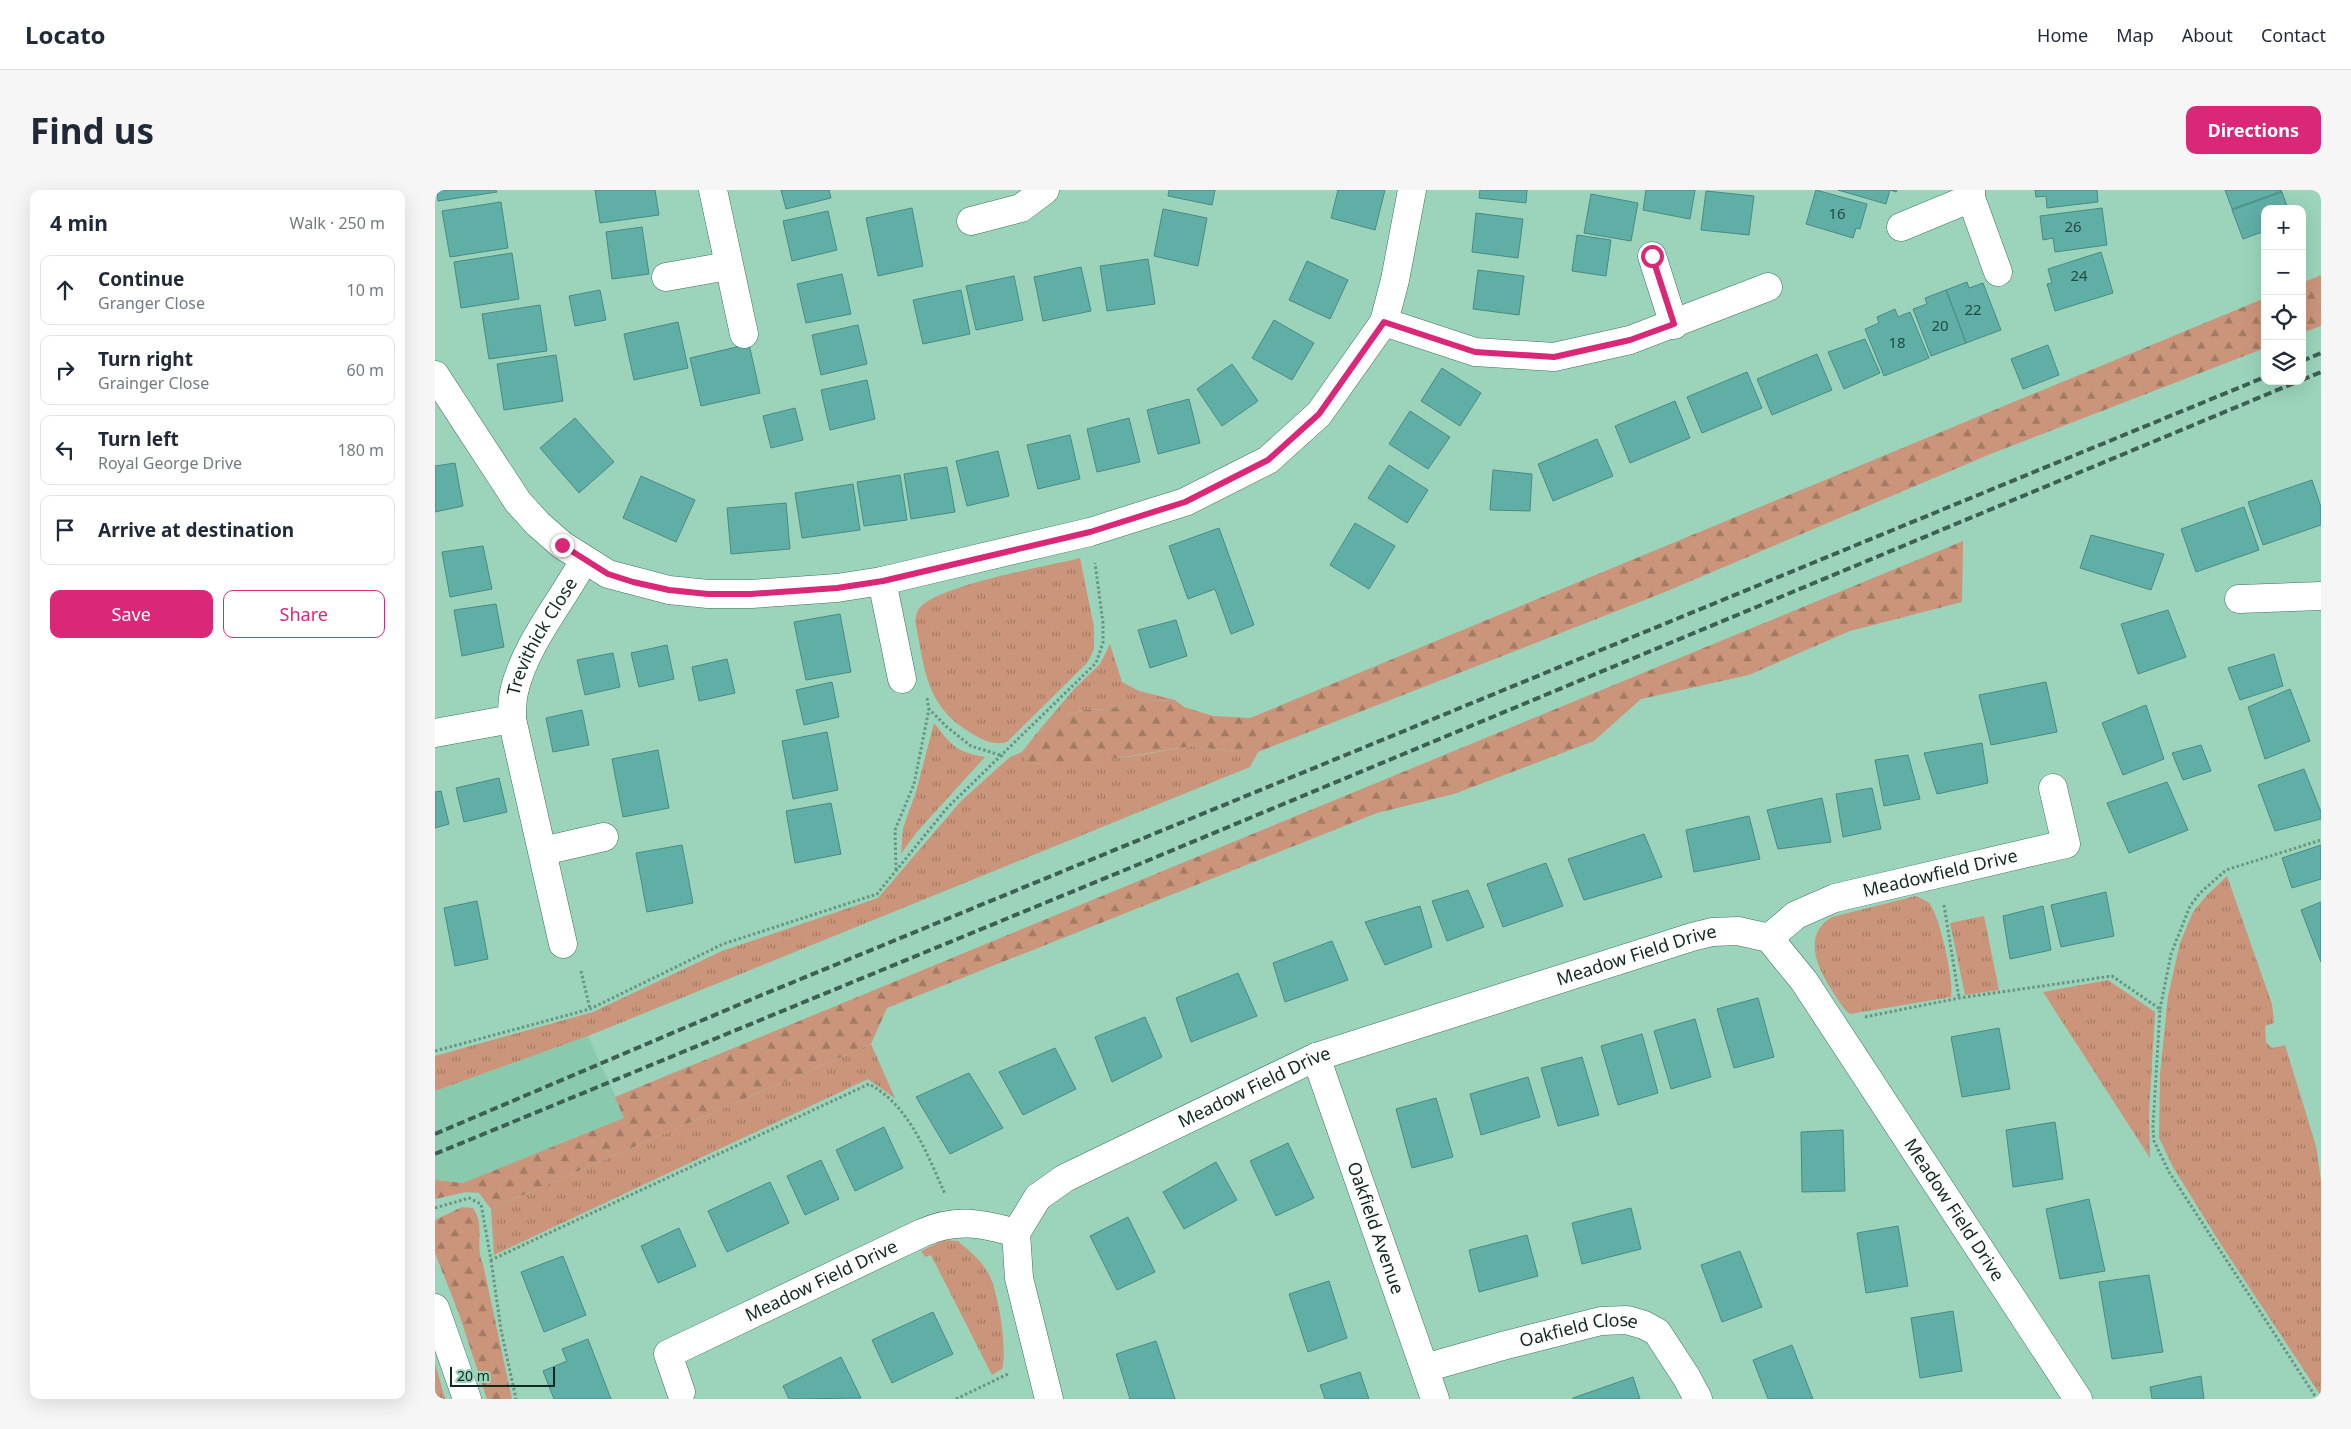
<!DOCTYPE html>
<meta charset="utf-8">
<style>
body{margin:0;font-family:"Noto Sans",sans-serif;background:#f6f6f7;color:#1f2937}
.controls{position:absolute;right:15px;top:15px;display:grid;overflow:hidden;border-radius:10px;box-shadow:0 5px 20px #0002}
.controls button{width:45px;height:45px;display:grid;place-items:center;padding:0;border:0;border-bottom:1px solid #e0e1e3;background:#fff;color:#1f2937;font:25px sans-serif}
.scale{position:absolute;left:15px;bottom:12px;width:105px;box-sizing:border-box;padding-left:5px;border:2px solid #122920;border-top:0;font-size:14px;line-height:18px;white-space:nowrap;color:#122920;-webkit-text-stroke:4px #9bd4bb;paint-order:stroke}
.stop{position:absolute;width:15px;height:15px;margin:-11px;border:4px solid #db2777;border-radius:50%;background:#fff}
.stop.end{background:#db2777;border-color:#fff;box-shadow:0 1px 5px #0008}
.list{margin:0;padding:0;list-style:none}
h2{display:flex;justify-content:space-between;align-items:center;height:65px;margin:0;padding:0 20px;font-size:21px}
h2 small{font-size:16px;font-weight:400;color:#747a83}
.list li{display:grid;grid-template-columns:32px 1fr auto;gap:15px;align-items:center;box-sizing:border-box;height:70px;margin:0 10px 10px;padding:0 10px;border:1px solid #e0e1e3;border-radius:10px}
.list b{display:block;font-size:19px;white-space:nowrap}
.list p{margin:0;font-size:16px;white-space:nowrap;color:#747a83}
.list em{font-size:16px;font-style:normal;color:#747a83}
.actions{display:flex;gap:10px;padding:15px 20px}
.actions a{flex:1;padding:11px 0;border:1px solid #db2777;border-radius:10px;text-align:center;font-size:18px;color:#db2777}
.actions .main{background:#db2777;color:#fff}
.icon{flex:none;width:28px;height:28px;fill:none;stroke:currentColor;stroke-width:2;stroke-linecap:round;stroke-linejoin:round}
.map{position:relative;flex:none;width:1886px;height:1209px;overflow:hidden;border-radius:10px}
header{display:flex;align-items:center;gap:30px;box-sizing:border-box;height:70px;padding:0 25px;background:#fff;border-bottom:1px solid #e0e1e3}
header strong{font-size:24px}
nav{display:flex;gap:28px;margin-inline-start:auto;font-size:18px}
.intro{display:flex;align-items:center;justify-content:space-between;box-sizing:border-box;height:120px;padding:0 30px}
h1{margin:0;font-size:35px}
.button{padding:12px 22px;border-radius:10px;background:#db2777;color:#fff;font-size:18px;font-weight:700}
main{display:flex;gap:30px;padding:0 30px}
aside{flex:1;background:#fff;border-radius:10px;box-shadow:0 5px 20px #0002}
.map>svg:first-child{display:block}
.built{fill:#89caae}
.grass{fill:url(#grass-tufts)}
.forest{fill:url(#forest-firs)}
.building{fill:#5fafa6;stroke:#4a8a83}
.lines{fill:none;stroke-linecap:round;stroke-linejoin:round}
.minor-casing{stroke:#3c725d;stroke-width:29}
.path{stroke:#689481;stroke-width:3;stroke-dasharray:2.5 2.5;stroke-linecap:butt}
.minor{stroke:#fff;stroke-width:28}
.rail{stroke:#3e6052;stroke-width:4;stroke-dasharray:8 4;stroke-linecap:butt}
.route{stroke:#db2777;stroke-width:6}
.labels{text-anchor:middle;stroke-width:4.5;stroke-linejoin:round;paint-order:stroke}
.number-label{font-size:15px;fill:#254a42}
.street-label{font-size:18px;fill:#122920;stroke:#9bd4bb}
</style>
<header>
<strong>Locato</strong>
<nav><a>Home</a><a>Map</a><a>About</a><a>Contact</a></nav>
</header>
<div class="intro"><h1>Find us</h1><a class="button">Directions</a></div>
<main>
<aside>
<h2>4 min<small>Walk · 250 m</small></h2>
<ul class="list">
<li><svg class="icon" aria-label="ahead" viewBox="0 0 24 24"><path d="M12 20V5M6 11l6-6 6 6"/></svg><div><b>Continue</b><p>Granger Close</p></div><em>10 m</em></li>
<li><svg class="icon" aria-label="right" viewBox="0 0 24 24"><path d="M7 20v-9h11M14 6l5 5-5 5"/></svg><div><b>Turn right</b><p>Grainger Close</p></div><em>60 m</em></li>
<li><svg class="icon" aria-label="left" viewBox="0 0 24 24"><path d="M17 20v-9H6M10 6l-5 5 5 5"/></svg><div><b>Turn left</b><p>Royal George Drive</p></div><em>180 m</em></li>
<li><svg class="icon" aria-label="arrive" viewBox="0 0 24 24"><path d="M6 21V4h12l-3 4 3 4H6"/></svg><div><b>Arrive at destination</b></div></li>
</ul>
<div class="actions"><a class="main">Save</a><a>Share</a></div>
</aside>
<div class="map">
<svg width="1886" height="1209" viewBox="0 0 1886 1209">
<defs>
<pattern id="grass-tufts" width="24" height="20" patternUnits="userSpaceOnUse" patternTransform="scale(1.25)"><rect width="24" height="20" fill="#cb957b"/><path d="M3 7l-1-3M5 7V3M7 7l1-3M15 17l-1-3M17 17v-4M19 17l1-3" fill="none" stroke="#a37a64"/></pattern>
<pattern id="forest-firs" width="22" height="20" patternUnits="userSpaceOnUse" patternTransform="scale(1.25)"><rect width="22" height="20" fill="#cb957b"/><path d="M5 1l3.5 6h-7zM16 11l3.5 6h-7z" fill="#a37a64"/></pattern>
</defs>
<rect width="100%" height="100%" fill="#9bd4bb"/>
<!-- built -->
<polygon class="built" points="153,846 190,928 28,993 0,990 0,901"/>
<!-- grass -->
<g class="grass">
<path d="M645,368l14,69v22l-7,14 -80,79c-12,4 -25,-2 -36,-9 -46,-27 -46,-64 -56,-112 1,-3 1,-8 3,-11 14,-24 131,-44 162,-52z"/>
<polygon points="675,454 687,492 704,501 740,510 710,511 676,519 649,520 630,526 601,544 640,498 665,474"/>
<path d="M499,533c18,23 22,29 51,34l-69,76 -15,21 2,-26 13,-36z"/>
<path d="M757,556l42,6h24l-8,15 -662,269 -153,55v-35l158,-44 129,-61 156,-53 83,-97 49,-44 12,-5 6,11c56,2 110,-7 164,-17z"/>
<polygon points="1792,686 1837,814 1839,833 1830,836 1831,852 1837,858 1850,855 1881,956 1886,990 1886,1206 1785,1053 1738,977 1724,948 1725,884 1733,806 1745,753 1758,722 1772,705"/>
<path d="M1481,706c4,2 10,4 13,7 10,10 26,81 22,94l-101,17c-8,-6 -13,-16 -19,-25 -14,-23 -29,-54 1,-72z"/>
<polygon points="1549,726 1564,800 1530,805 1515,733"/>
<polygon points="1673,790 1720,822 1714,924 1715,968 1608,802"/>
<polygon points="436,854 460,908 433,889 59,1065 56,1019"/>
<path d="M509,1050l14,1c10,9 22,18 29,30 11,16 21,80 15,98l-10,6 -61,-120 -6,2 -4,-6z"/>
<polygon points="0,1173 10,1209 0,1209"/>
</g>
<!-- forest -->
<g class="forest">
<polygon points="1886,85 1886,136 1867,143 1867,93"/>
<polygon points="1830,108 1830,158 1558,263 1230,402 823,562 799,562 757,556 670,570 628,574 593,573 587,562 601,544 630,526 650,520 676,519 710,511 740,510 749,517 778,526 815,528"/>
<polygon points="1528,351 1527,412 1415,441 1314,485 1206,509 1159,551 1019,604 942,623 452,818 436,854 56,1019 44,1003 31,1002 0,1009 0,990 28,993 189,928 180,907"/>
<path d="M27,1017l11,1c13,18 1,39 10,56l29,135h-25l-29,-88 -23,-58v-33z"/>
</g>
<!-- building -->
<g class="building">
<polygon points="2,0 61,0 62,2 3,11"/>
<polygon points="160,0 220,0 224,25 165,33"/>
<polygon points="346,0 394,0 396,8 351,19"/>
<polygon points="734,0 780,0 777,15 733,6"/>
<polygon points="903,0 950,0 940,40 896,28"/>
<polygon points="1045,0 1092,0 1091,13 1044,8"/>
<polygon points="1211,0 1260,0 1255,29 1208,20"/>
<polygon points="1381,0 1432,14 1425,39 1421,38 1418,48 1371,34"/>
<polygon points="1403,0 1462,0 1461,2 1455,0 1451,14"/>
<polygon points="1600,0 1662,0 1663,12 1612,18 1611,6 1601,7"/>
<polygon points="1790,0 1846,0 1847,1 1797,19"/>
<polygon points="1271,1 1319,6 1314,45 1266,40"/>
<polygon points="1847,2 1853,19 1830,19 1830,41 1808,49 1797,20"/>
<polygon points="1156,4 1203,13 1196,51 1149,43"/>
<polygon points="66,12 73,58 15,67 7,21"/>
<polygon points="477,18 488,76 443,86 431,28"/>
<polygon points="1667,18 1672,55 1620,62 1618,48 1608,50 1605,26"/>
<polygon points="728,19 772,28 763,76 719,66"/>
<polygon points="393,21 402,60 357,71 348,31"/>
<polygon points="1041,23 1088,29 1083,68 1037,62"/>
<polygon points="207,37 214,84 177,89 171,42"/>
<polygon points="1142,45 1176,50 1171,86 1137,81"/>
<polygon points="1666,62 1678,103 1620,121 1612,94 1617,93 1613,79"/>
<polygon points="77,63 84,109 26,118 19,72"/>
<polygon points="713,69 720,114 672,121 665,76"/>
<polygon points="872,71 913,90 895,129 854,110"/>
<polygon points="646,77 656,121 608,131 599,87"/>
<polygon points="1043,80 1089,86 1084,125 1038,119"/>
<polygon points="407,84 416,124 371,133 362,94"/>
<polygon points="579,86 588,130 541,140 531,96"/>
<polygon points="1532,92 1534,98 1548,93 1566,140 1531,153 1511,100"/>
<polygon points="165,100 171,130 140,136 134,106"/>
<polygon points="526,100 535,144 488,154 478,110"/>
<polygon points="1511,100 1531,153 1496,166 1478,119 1492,114 1490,108"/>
<polygon points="105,115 112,161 54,169 47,124"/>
<polygon points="1460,119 1463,127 1475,122 1494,168 1449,186 1430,139 1444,133 1442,127"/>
<polygon points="839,130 879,153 857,190 817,168"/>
<polygon points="243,132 253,178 199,190 189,144"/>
<polygon points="423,135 432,174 386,185 377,145"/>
<polygon points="1430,149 1445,183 1409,199 1393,162"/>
<polygon points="314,154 325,203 266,216 255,168"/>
<polygon points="1613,155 1624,185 1588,199 1576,169"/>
<polygon points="1382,164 1397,200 1337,225 1322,189"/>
<polygon points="121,165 128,211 69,220 62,174"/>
<polygon points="797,174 823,211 787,236 762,199"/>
<polygon points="1007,178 1046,203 1025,236 986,211"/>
<polygon points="1312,182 1327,218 1267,243 1252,207"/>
<polygon points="432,190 440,229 395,240 386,200"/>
<polygon points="754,209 765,253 723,264 712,220"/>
<polygon points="1240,211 1255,248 1195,273 1180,236"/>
<polygon points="360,218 368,250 336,258 328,226"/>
<polygon points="975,221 1015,247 993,279 954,254"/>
<polygon points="140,228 179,272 144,303 105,258"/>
<polygon points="694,228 705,272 662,282 652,239"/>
<polygon points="635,245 645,289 603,299 592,255"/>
<polygon points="1162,249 1178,286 1118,311 1103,274"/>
<polygon points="563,261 574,306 532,316 521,271"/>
<polygon points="20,273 28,316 0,322 0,276"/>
<polygon points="954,275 993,300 972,333 933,308"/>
<polygon points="512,277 520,322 476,329 469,284"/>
<polygon points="1058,280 1097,284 1095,321 1055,320"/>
<polygon points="465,285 472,330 429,336 422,292"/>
<polygon points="206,286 260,310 241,352 188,328"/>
<polygon points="1877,290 1886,317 1886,335 1828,355 1813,312"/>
<polygon points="418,294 425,340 367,348 360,303"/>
<polygon points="351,313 355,359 296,364 292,318"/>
<polygon points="1809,317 1824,360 1761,382 1746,339"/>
<polygon points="920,333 960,356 934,399 895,375"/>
<polygon points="784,338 819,435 796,444 780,399 753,409 734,356"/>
<polygon points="1656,345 1729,364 1716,400 1645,378"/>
<polygon points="48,356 57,399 15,407 7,362"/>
<polygon points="61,414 69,457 27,466 19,420"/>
<polygon points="1733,420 1751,467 1703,484 1686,434"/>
<polygon points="405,424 416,482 371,490 359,432"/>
<polygon points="741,430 752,466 715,478 703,440"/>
<polygon points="232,455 239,489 204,497 196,463"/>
<polygon points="178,463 185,497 150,505 142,470"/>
<polygon points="1839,464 1848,496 1805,510 1793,478"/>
<polygon points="292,469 300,503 264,511 257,477"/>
<polygon points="397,492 404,527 369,535 361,500"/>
<polygon points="1611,492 1622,542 1556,555 1544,505"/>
<polygon points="1855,499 1875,551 1830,569 1813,517"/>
<polygon points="1711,515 1729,569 1688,585 1667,533"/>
<polygon points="147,520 154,555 118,562 111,528"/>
<polygon points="392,542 403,600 358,609 347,551"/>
<polygon points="1547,553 1553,593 1502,604 1489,563"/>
<polygon points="1766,555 1776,581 1748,590 1737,563"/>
<polygon points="223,560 234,618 188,627 177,569"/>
<polygon points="1473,565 1485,609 1449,616 1440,570"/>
<polygon points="1869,579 1886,622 1886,629 1840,641 1823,595"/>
<polygon points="64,588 72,622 29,632 21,598"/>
<polygon points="1732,592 1753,640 1694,663 1672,613"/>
<polygon points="1437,598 1446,639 1408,647 1401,604"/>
<polygon points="6,601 14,634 0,638 0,602"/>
<polygon points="1387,608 1396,652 1343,659 1332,620"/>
<polygon points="396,613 406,664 360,673 351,621"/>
<polygon points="1314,626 1325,669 1259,682 1251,640"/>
<polygon points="1209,644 1227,687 1149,710 1133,669"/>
<polygon points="247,655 258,713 212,722 201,663"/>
<polygon points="1886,655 1886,689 1857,698 1847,668"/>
<polygon points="1111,673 1128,716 1068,737 1052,694"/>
<polygon points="1033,700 1049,737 1012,751 997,711"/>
<polygon points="1671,702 1679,746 1626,757 1616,715"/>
<polygon points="42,711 53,769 20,776 9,718"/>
<polygon points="1886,712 1886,772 1866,720"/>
<polygon points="985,716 997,757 950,775 930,732"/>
<polygon points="1608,716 1616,760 1575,769 1568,726"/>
<polygon points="897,751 913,790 850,812 838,773"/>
<polygon points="803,783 822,826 756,852 741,808"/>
<polygon points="1323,808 1339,867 1299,878 1282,819"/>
<polygon points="710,827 727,867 677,892 660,847"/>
<polygon points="1260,829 1276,887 1236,899 1219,841"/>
<polygon points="1564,838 1575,899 1527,907 1516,847"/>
<polygon points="1207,844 1223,903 1183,915 1166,856"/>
<polygon points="620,858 641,899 588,925 564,882"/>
<polygon points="1147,867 1164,925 1123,936 1106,878"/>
<polygon points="534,883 568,938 515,964 481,907"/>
<polygon points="1093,887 1105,927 1046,945 1035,904"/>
<polygon points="1001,908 1018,967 977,978 961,919"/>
<polygon points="1620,932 1628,989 1578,997 1571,940"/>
<polygon points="449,937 468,978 420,1001 401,960"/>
<polygon points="1408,940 1410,1001 1367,1002 1366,942"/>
<polygon points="853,953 879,1008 841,1026 815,971"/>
<polygon points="386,970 404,1009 370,1025 352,986"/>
<polygon points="781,972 802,1010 749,1039 728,1002"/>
<polygon points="335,992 354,1033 292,1062 273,1021"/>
<polygon points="1654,1009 1670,1081 1625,1089 1611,1019"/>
<polygon points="1196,1018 1206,1059 1147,1074 1137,1033"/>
<polygon points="693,1027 720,1082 682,1100 655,1046"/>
<polygon points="1463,1036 1473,1096 1431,1103 1422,1043"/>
<polygon points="244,1038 261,1076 223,1093 206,1056"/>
<polygon points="1092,1045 1103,1086 1044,1102 1034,1060"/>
<polygon points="1305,1061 1327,1117 1287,1132 1266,1075"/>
<polygon points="128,1066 151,1125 109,1142 86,1082"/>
<polygon points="1714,1085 1728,1162 1677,1169 1664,1092"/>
<polygon points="894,1091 912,1148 873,1162 854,1104"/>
<polygon points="1518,1121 1527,1181 1485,1188 1476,1128"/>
<polygon points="498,1122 518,1164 457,1193 437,1150"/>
<polygon points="153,1149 176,1209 119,1209 108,1181 132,1171 127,1159"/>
<polygon points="721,1151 740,1209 695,1209 681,1164"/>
<polygon points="1357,1155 1378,1209 1333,1209 1318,1170"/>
<polygon points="406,1167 426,1208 354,1209 348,1196"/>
<polygon points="925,1182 934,1209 890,1209 885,1195"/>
<polygon points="1766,1186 1769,1209 1717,1209 1715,1197"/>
<polygon points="1198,1187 1205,1209 1138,1209 1138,1208"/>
</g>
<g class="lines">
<defs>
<g id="minor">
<polyline points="278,0 309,144"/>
<polyline points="1536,0 1536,8 1563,82"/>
<polyline points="536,31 586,18 610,0"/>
<polyline points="1466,37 1536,8"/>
<polyline points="1217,66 1239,135"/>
<polyline points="231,87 293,76"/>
<polyline points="949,132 1040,162 1119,167 1195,150 1333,97"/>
<polyline points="0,185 83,312 103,334 127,355 173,384 234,400 273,404 316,404 402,398 447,391 655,342 750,312 833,270 884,224 949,132 960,90 977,0"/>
<polyline points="447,391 467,489"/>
<polyline points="1804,409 1886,406"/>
<polyline points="0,543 77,529"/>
<polyline points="108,661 169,647"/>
<path id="s1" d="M1334,748l27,-23 39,-17 231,-54 -13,-56"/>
<path id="s2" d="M128,754l-51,-225c0,-9 0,-18 2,-27 11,-48 47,-89 70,-132"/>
<path id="s3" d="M881,867l119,342"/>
<polyline points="0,1118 32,1209"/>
<path id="s4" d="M990,1178l81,-23 95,-24 26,-1 17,5 13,7 30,46 11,21"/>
<path id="s5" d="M246,1202l-13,-38 254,-121c34,-15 60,-10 94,0"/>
<path id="s6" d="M614,1209l-30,-121 -3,-45 22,-36 27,-19 251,-121 376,-120 20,-5 26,-1 31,7 35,43 274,418"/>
</g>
</defs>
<!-- minor casing -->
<use href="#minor" class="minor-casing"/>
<!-- path -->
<g class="path">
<polyline points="492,508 494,519 512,537 536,556 568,566"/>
<polyline points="461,680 460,640 479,594 494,519"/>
<polyline points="1509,715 1524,808"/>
<polyline points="146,781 155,819"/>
<polyline points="1725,819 1736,764 1755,716 1765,703 1791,680 1886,650"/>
<polyline points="1430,827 1524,808 1677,786 1725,819 1718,937 1719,951 1734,982 1882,1209"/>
<polyline points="0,861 155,819 288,754 442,704 512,618 661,473 668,453 668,433 660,373"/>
<path d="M0,1018l34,-10 12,6 10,56 378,-176c41,22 58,70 76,110"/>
<polyline points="56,1070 66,1140 81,1209"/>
<polyline points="521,1209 575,1183"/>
</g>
<!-- minor -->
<use href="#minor" class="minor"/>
<!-- rail -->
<g class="rail">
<polyline points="1867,171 1886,163"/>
<polyline points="1867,190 1886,182"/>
<polyline points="0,944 322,807 1830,187"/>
<polyline points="0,964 702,675 1864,191"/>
</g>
</g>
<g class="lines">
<!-- route -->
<polyline class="route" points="127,355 173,384 198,392 234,400 273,404 316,404 402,398 448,391 655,342 750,312 833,270 884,224 949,132 1040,162 1119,167 1195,150 1239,134 1217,66"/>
</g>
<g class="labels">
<!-- number labels -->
<g class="number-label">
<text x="1402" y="29">16</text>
<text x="1638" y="42">26</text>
<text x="1644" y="91">24</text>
<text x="1538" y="125">22</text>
<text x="1505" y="141">20</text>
<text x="1462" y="158">18</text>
</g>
<!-- street labels -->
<g class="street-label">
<text dy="6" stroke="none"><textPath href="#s2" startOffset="320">Trevithick Close</textPath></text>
<text dy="6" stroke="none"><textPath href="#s1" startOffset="186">Meadowfield Drive</textPath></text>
<text dy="6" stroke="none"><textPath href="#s6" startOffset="860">Meadow Field Drive</textPath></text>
<text dy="6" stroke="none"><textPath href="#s6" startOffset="455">Meadow Field Drive</textPath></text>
<text dy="6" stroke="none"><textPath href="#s6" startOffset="1326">Meadow Field Drive</textPath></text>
<text dy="6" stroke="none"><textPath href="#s3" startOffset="181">Oakfield Avenue</textPath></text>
<text dy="6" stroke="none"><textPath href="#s5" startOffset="210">Meadow Field Drive</textPath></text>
<text dy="6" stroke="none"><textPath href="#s4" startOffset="159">Oakfield Close</textPath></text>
</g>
</g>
</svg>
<div class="controls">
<button>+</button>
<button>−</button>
<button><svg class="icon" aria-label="locate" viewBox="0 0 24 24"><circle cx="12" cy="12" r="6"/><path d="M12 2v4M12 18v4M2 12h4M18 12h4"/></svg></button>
<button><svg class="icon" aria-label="layers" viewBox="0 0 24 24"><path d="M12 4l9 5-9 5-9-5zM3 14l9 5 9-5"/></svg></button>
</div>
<div class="scale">20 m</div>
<div class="stop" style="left:1217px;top:66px"></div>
<div class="stop end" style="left:127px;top:355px"></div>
</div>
</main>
